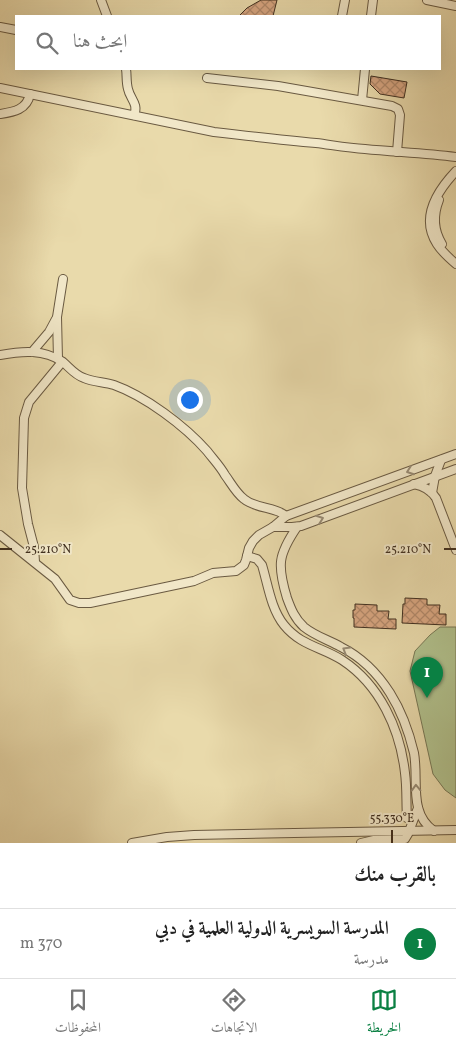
<!DOCTYPE html>
<html lang="ar">
<meta charset="utf-8">
<style>
body{margin:0;font-family:Vollkorn,Amiri,serif;background:#f2f2f2;color:#222;direction:rtl}
.you{position:absolute;left:189px;top:399px;width:18px;height:18px;margin:-12px;border:4px solid #fff;border-radius:50%;background:#1a73e8;box-shadow:0 0 0 8px #1a73e833}
.badge{display:grid;place-items:center;width:32px;height:32px;border-radius:50%;background:#0b8043;color:#fff;font-size:16px;font-weight:700}
.pin{position:absolute;translate:-50% -41px;filter:drop-shadow(0 1px 2px #0008)}
.pin::after{content:'';position:absolute;top:26px;width:18px;height:15px;background:inherit;clip-path:polygon(0 0,100% 0,50% 100%)}
.list{margin:0;padding:0;list-style:none}
h2{display:flex;justify-content:space-between;align-items:center;height:65px;margin:0;padding:0 20px;font-size:21px}
h2 small{font-size:16px;font-weight:400;color:#767676}
.list li{display:grid;grid-template-columns:32px 1fr auto;gap:15px;align-items:center;box-sizing:border-box;height:70px;padding:0 20px;border-top:1px solid #e0e0e0}
.list b{display:block;font-size:19px;white-space:nowrap}
.list p{margin:0;font-size:16px;white-space:nowrap;color:#767676}
.list em{font-size:16px;font-style:normal;color:#767676}
.icon{flex:none;width:28px;height:28px;fill:none;stroke:currentColor;stroke-width:2;stroke-linecap:round;stroke-linejoin:round}
.map{position:relative;flex:none;width:456px;height:843px;overflow:hidden;direction:ltr}
.search{position:absolute;background:#fff;box-shadow:0 5px 20px #0002;left:15px;right:15px;top:15px;height:55px;display:flex;align-items:center;gap:12px;box-sizing:border-box;padding:0 18px;border-radius:0px;color:#767676;font-size:19px}
.sheet{height:135px;background:#fff}
nav{display:flex;justify-content:space-around;align-items:center;box-sizing:border-box;height:70px;border-top:1px solid #e0e0e0;background:#fff;font-size:14px;color:#767676}
nav a{display:grid;justify-items:center;gap:2px}
nav .on{color:#0b8043}
.map>svg:first-child{display:block}
.grass{fill:#b1c18d;stroke:#787856}
.building{fill:url(#building-cross-hatch);stroke:#402f1f}
.lines{fill:none;stroke-linecap:round;stroke-linejoin:round}
.minor-casing{stroke:#6a5a42;stroke-width:10}
.minor{stroke:#f1e7c8;stroke-width:8}
.oneway{stroke:#988b74}
.ticks{fill:none;stroke:#402f1f;stroke-width:2}
.ticks-label{font-size:12px;text-anchor:middle;fill:#402f1f;stroke:#f1e7c8;stroke-width:4;stroke-linejoin:round;paint-order:stroke}
</style>
<div class="map">
<svg width="456" height="843" viewBox="0 0 456 843">
<defs>
<pattern id="building-cross-hatch" width="8" height="8" patternUnits="userSpaceOnUse" patternTransform="scale(1.25)"><rect width="8" height="8" fill="#d8a681"/><path d="M0 0l8 8M0 8l8-8" fill="none" stroke="#b18869"/></pattern>
</defs>
<rect width="100%" height="100%" fill="#e9daab"/>
<filter id="stains"><feTurbulence type="fractalNoise" baseFrequency=".004" numOctaves="4"/><feColorMatrix values="0 0 0 0 .2 0 0 0 0 .09 0 0 0 0 .02 0 0 0 .5 -.17"/></filter>
<radialGradient id="worn" r=".72"><stop offset=".6" stop-color="#630" stop-opacity="0"/><stop offset="1" stop-color="#630" stop-opacity=".3"/></radialGradient>
<!-- grass -->
<polygon class="grass" points="440,627 456,627 456,798 445,790 433,774 410,671 415,651 430,635"/>
<!-- building -->
<g class="building">
<polygon points="261,0 277,0 273,16 239,16 247,8"/>
<polygon points="371,76 407,82 404,98 380,94 370,84"/>
<polygon points="405,598 427,599 427,605 440,605 439,614 446,614 446,625 402,623 403,604 405,604"/>
<polygon points="355,604 377,605 377,611 389,611 388,619 396,619 396,629 354,627 354,618 353,618 353,610 355,610"/>
</g>
<g class="lines">
<defs>
<g id="minor">
<polyline points="101,0 107,16"/>
<polyline points="427,0 456,6"/>
<polyline points="342,16 345,0"/>
<polyline points="371,16 373,0"/>
<polyline points="0,27 16,30"/>
<path d="M126,69c1,6 0,13 2,20 2,10 11,15 6,26"/>
<polyline points="207,78 278,86 392,106 398,109 400,115 397,152"/>
<path d="M0,88l214,44c34,4 68,8 102,11 16,2 32,5 49,6 30,3 61,4 91,8"/>
<polyline points="362,100 365,69"/>
<path d="M0,114c13,-2 27,-4 30,-20"/>
<path d="M456,171c-19,20 -36,47 -19,73 5,8 12,14 19,20"/>
<path d="M439,200c-6,15 -5,31 3,44"/>
<polyline points="32,352 49,332 56,319"/>
<path d="M0,355c22,-4 44,-6 63,7 7,6 12,13 21,16 9,4 20,4 30,7 31,11 71,41 93,66 6,8 13,15 18,24 6,8 11,18 19,24 12,10 32,8 42,17"/>
<polyline points="58,359 57,317 63,279"/>
<path d="M414,484c10,2 17,6 22,14l20,52"/>
<polyline points="432,493 435,476 441,460"/>
<polyline points="273,527 292,527 301,526 456,469"/>
<path d="M297,527c-19,28 -20,38 -10,71 4,11 8,21 17,29 11,9 25,13 37,20 20,10 37,27 49,46 12,19 19,39 24,60 5,27 -6,60 20,78"/>
<polyline points="0,535 55,579 70,600 79,603 90,603 194,581 213,573 236,571 244,565 246,560 249,548 253,541 259,535 273,527 286,516 456,454"/>
<path d="M247,556l10,3 5,6c6,20 9,44 22,60 17,21 38,22 58,35 38,25 58,69 63,113 2,15 1,30 2,45"/>
<polyline points="35,562 34,547 28,524 22,488 24,418 29,402 62,362"/>
<polyline points="132,843 167,837 194,835 456,830"/>
<polyline points="361,843 374,840 405,839 408,834 418,808"/>
</g>
</defs>
<!-- minor casing -->
<use href="#minor" class="minor-casing"/>
<!-- minor -->
<use href="#minor" class="minor"/>
</g>
<!-- one-way arrows -->
<defs><path id="oneway-chevron" d="M-2-3.5L2.5 0L-2 3.5" fill="none" stroke-width="1.6" stroke-linecap="round" stroke-linejoin="round" transform="scale(1.25)"/></defs>
<g class="oneway">
<use href="#oneway-chevron" transform="translate(410 471) rotate(160)"/>
<use href="#oneway-chevron" transform="translate(320 519) rotate(-20)"/>
<use href="#oneway-chevron" transform="translate(346 650) rotate(-149)"/>
<use href="#oneway-chevron" transform="translate(416 788) rotate(-92)"/>
</g>
<!-- ticks -->
<path class="ticks" d="M0,549h12M444,549h12M392,830v13"/>
<g class="ticks-label">
<text x="48" y="553">25.210°N</text>
<text x="408" y="553">25.210°N</text>
<text x="392" y="822">55.330°E</text>
</g>
<rect width="100%" height="100%" filter="url(#stains)"/>
<rect width="100%" height="100%" fill="url(#worn)"/>
</svg>
<div class="you"></div>
<div class="pin badge" style="left:427px;top:698px">1</div>
<div class="search"><svg class="icon" aria-label="search" viewBox="0 0 24 24"><circle cx="10" cy="10" r="6"/><path d="M15 15l6 6"/></svg>ابحث هنا</div>
</div>
<section class="sheet">
<h2>بالقرب منك<small></small></h2>
<ul class="list">
<li><span class="badge">1</span><div><b>المدرسة السويسرية الدولية العلمية في دبي</b><p>مدرسة</p></div><em>370 m</em></li>
</ul>
</section>
<nav>
<a class="on"><svg class="icon" aria-label="map" viewBox="0 0 24 24"><path d="M3 6l6-2 6 2 6-2v14l-6 2-6-2-6 2zM9 4v14M15 6v14"/></svg>الخريطة</a>
<a><svg class="icon" aria-label="directions" viewBox="0 0 24 24"><path d="M12 3l9 9-9 9-9-9zM9 14v-3h6M13 9l2 2-2 2"/></svg>الاتجاهات</a>
<a><svg class="icon" aria-label="saved" viewBox="0 0 24 24"><path d="M7 4h10v16l-5-4-5 4z"/></svg>المحفوظات</a>
</nav>
